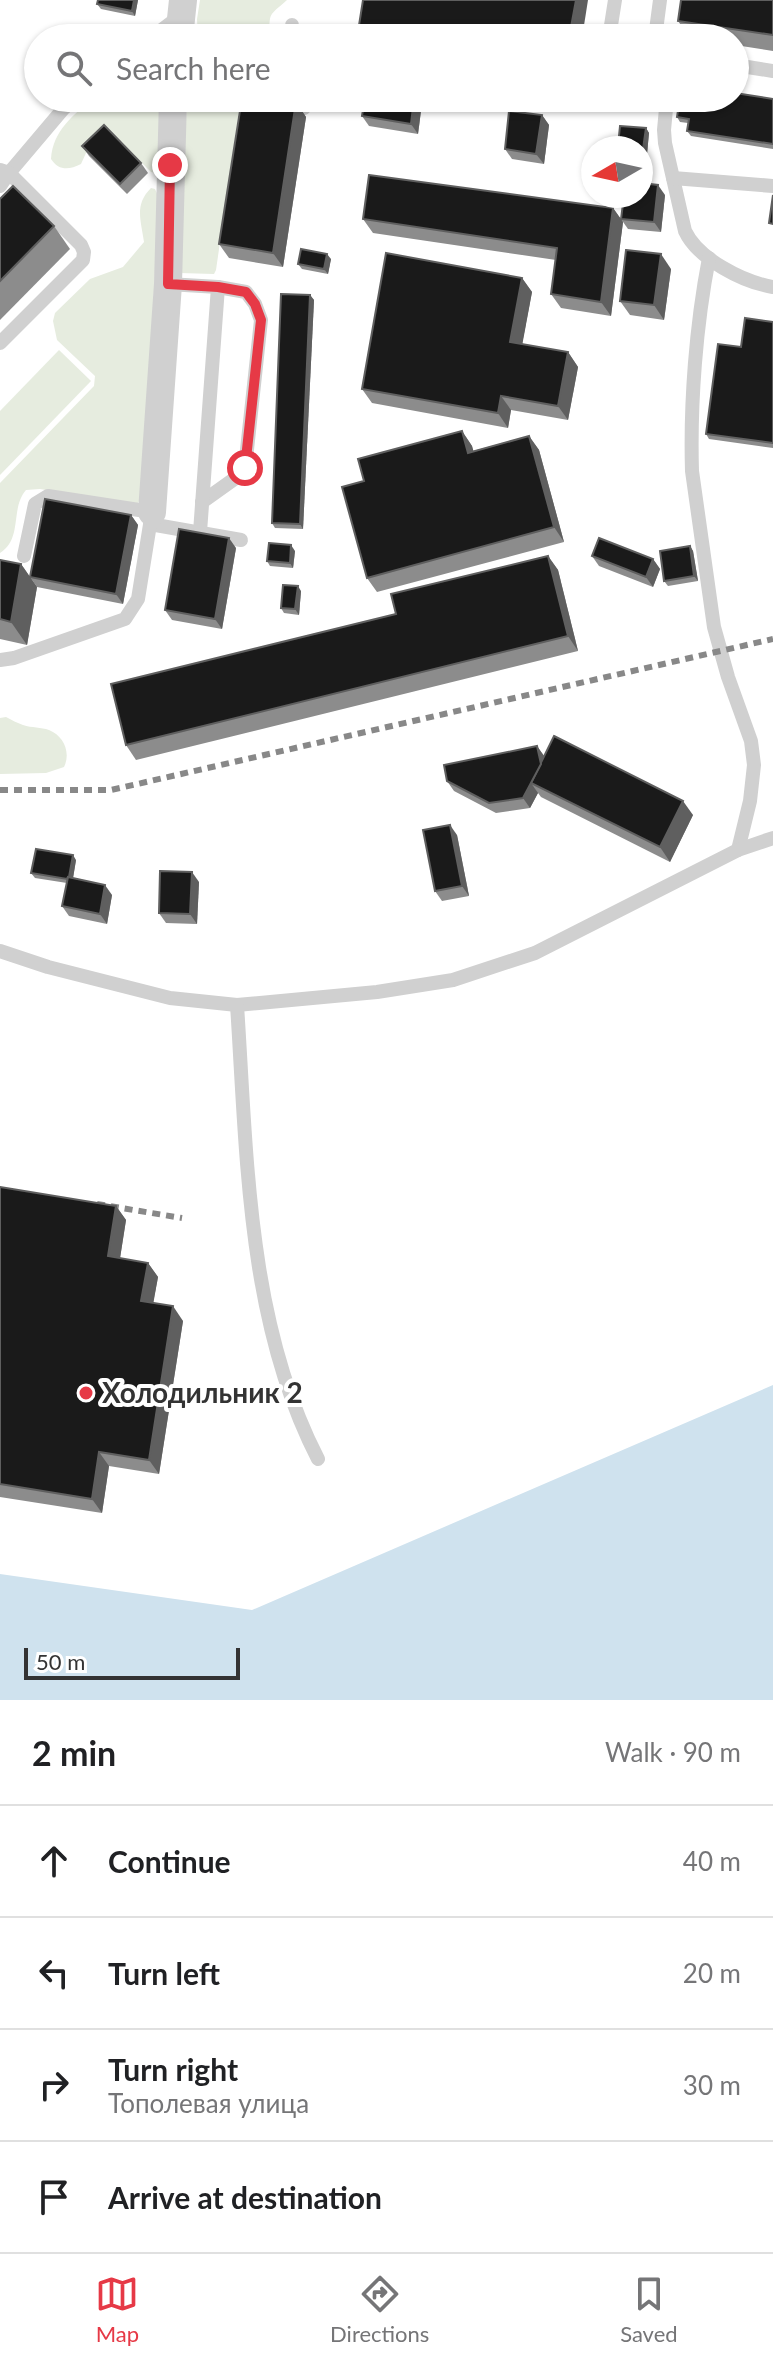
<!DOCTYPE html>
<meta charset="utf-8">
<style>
body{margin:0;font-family:Lato,sans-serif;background:#f6f6f6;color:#202124}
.compass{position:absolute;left:581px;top:136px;width:72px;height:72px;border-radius:50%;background:#fff;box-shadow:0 2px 6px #0004;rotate:261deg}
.scale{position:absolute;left:24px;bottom:20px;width:216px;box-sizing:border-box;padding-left:8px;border:4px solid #333;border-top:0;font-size:22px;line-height:28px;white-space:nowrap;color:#333;-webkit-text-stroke:6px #fff;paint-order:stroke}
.stop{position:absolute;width:24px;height:24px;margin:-18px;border:6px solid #e63946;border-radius:50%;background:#fff}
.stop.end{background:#e63946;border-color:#fff;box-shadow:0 2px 8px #0008}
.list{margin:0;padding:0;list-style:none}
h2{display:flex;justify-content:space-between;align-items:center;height:104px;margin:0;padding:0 32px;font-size:34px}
h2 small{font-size:26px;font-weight:400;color:#757577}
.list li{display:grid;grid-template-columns:52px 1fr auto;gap:24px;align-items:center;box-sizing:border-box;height:112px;padding:0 32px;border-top:2px solid #e0e0e0}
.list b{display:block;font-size:30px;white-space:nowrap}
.list p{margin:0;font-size:26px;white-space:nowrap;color:#757577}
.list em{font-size:26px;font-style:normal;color:#757577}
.icon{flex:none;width:44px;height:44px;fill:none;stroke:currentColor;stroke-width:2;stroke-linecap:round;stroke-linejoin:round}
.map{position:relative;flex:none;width:773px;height:1700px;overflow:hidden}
.search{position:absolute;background:#fff;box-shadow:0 2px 6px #0004;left:24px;right:24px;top:24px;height:88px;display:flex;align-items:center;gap:20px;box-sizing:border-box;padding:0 28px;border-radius:44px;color:#757577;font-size:30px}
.sheet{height:552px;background:#fff}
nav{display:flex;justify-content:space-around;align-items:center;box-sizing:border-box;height:112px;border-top:2px solid #e0e0e0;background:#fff;font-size:22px;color:#757577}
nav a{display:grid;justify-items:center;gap:4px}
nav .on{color:#e63946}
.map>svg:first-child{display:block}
.green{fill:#e6ecdf}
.water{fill:#cfe2ee}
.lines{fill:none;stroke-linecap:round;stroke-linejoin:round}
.service{stroke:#d0d0d0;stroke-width:14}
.minor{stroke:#d0d0d0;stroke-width:28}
.rail{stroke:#888;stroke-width:6;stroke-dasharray:8 6;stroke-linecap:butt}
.wall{fill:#8c8c8c}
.shaded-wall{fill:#5f5f5f}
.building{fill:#1a1a1a;stroke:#5f5f5f;stroke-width:2}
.route{stroke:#e63946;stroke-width:10}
.poi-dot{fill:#e63946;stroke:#fff;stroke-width:3}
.labels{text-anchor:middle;stroke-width:8;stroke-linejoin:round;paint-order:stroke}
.poi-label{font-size:28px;font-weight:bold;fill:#333;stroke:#fff;text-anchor:start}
</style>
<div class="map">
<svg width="773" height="1700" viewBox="0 0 773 1700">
<rect width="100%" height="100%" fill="#fff"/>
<!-- green -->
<g class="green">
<path d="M200,0h87c-19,17 -17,11 -18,38h-71l-1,-19z"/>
<path d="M93,98h70l-5,76 -7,-2 -40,-40 -5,1 -20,20 -5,11c-12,6 -22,7 -30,-5 2,-29 22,-43 42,-61z"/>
<polygon points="187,98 231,101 238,105 239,110 216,270 214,274 179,273"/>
<path d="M151,188l4,1 4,9 -16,296 -5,9 -8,1 -90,-15 -14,1c-16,18 -3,49 -26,63v-70l94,-97 1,-10 -38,-36 -4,-19 2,-8 35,-34 33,-12 21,-25c-3,-22 -10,-37 7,-54z"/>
<polygon points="59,350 91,381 0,475 0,411"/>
<path d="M6,717c6,3 11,6 17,8 9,3 18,2 26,5 15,6 22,23 15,37l-18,6 -46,1v-56z"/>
</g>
<!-- water -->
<polygon class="water" points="773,1385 773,1700 0,1700 0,1574 252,1610"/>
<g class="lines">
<!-- service -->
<g class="service">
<polyline points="151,38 180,16"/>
<polyline points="292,38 292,25"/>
<polyline points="609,38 615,0"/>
<polyline points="655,38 660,0"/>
<polyline points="735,65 773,71"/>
<polyline points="246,98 304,108"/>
<path d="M667,98l-3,32 1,13 20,88c13,28 58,51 88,56"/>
<polyline points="598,104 599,98"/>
<polyline points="0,170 9,173 64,108 76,98"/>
<polyline points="673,178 773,186"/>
<polyline points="0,186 9,173 81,245 84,252 83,260 0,343"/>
<path d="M709,258c-13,67 -19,145 -17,213l22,156 14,50 23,64 3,24 -4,36 -12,49"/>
<polyline points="168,284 218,287 246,292 255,304 261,320 245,468 237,477 202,502"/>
<polyline points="150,524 241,540"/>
<polyline points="200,532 218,287"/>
<polyline points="0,660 14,658 125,619 138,599 152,512 48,496 35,504 24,556"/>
<polyline points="0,951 48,967 170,998 237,1005 377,992 453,980 535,953 738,850 773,838"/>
<path d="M237,1005c10,150 10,317 81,454"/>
</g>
<!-- minor -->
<g class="minor">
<polyline points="179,38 183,0"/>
<polyline points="152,512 168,284 173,98"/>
</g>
<!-- rail -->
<g class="rail">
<polyline points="0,790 111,790 773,639"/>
<polyline points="97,1204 182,1218"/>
</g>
</g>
<!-- wall -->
<g class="wall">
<polygon points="138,0 135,16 101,9 97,4"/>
<polygon points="773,0 773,51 735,45 735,38 690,38 678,21"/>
<polygon points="299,98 348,98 348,108 332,107 329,101 300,100"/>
<polygon points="553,98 572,98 571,101"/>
<polygon points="773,99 773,149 691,136 687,131 688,123 680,122 677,117"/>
<polygon points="296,102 306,117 283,267 229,258 219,244"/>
<polygon points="422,103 418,134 369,126 362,116"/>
<polygon points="542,115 549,125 544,164 512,159 505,149"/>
<polygon points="646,128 649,133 647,154 641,153 641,148 620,148 618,146"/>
<polygon points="82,146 141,163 148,173 127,194 89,156"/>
<polygon points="665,195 661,232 628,229 621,219"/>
<polygon points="0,199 54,226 70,249 0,320"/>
<polygon points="613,208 623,222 611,316 561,308 551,294 556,260 373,233 363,219"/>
<polygon points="331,259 328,274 302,269 298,264"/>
<polygon points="671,269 664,320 630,315 620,301"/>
<polygon points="522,278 532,292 522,344 568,352 578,367 568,420 511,410 508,428 372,403 362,389"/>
<polygon points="310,295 314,300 303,529 275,528 272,523"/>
<polygon points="773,322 773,448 709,439 706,434 741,347"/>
<polygon points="462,431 472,446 473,451 529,436 539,450 564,542 377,592 367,578 364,481"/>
<polygon points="131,515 138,525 123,604 37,587 30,577"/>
<polygon points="690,546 693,551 698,581 668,586 664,581"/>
<polygon points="236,548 222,629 172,620 165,610"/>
<polygon points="295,551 293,568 270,566 267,561"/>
<polygon points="548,556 558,570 578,651 136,760 126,745 396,614"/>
<polygon points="592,556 653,559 660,569 653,587 599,566"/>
<polygon points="0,560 21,564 37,587 27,645 0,639"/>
<polygon points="301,591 299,615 284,613 281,608"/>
<polygon points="537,746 544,756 693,815 670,862 541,797 538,793 530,808 496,813 454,791 447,781"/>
<polygon points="457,835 469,896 442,901 435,891"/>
<polygon points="76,860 73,878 112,895 107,924 69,916 62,906 67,883 35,878 31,873"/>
<polygon points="199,882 197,924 166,923 159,913"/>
<polygon points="0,1187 116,1206 126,1220 120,1258 148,1263 158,1277 153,1303 183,1321 159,1474 109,1466 102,1513 0,1497"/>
</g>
<!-- shaded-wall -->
<g class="shaded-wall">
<polygon points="134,0 138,0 135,16 132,11"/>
<polygon points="576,0 588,0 582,38 569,38"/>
<polygon points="323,27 326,32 326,38 322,38"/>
<polygon points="344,98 348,98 348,108 344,103"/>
<polygon points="414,98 418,98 422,103 418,134 411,124"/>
<polygon points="296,102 306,117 283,267 273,253"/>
<polygon points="542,115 549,125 544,164 536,154"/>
<polygon points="646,128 649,133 647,154 643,149"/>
<polygon points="658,185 665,195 661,232 654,222"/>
<polygon points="613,208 623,222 611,316 601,302"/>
<polygon points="327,254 331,259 328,274 324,269"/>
<polygon points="661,254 671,269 664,320 654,305"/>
<polygon points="522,278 532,292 520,357 510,342"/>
<polygon points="310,295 314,300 303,529 300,524"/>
<polygon points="568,352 578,367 568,420 558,406"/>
<polygon points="501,396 511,410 508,428 498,413"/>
<polygon points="462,431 472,446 478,467 468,453"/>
<polygon points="529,436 539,450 564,542 554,527"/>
<polygon points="131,515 138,525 123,604 116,594"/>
<polygon points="229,538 236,548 222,629 215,619"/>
<polygon points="291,545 295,551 293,568 290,563"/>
<polygon points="690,546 693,551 698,581 694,576"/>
<polygon points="548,556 558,570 578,651 568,636"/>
<polygon points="653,559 660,569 653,587 646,577"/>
<polygon points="21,564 37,587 27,645 11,622"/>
<polygon points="298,586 301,591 299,615 295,609"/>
<polygon points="537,746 544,756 541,788"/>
<polygon points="531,783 538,793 530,808 523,798"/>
<polygon points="683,801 693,815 670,862 660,847"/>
<polygon points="450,825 457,835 469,896 462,886"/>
<polygon points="73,855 76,860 72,884 69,879"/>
<polygon points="192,872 199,882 197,924 190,914"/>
<polygon points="105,885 112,895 107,924 100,914"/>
<polygon points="116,1206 126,1220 118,1271 108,1256"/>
<polygon points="148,1263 158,1277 151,1316 141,1301"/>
<polygon points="173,1306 183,1321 159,1474 149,1460"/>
<polygon points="99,1452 109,1466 102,1513 92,1499"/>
</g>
<!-- building -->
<g class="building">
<polygon points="98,0 134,0 132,11 97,4"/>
<polygon points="363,0 576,0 569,38 357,38"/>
<polygon points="681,0 773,0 773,35 678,21"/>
<polygon points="300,26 323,27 322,38 299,38"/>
<polygon points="735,93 773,99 773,144 687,131 689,119 677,117 680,98 735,98"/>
<polygon points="242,98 269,98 296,102 273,253 219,244"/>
<polygon points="329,98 344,98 344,103 329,101"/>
<polygon points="365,98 414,98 411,124 362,116"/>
<polygon points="509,111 542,115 536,154 505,149"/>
<polygon points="104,125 141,163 120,184 82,146"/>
<polygon points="620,126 646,128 643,149 618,146"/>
<polygon points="369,175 613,208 601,302 551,294 557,248 363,219"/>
<polygon points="641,183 658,185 654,222 621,219 624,196 641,196"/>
<polygon points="13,186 54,226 0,281 0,199"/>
<polygon points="773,195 773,224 769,223"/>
<polygon points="301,249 327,254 324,269 298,264"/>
<polygon points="626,250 661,254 654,305 620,301"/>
<polygon points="386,253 522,278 510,342 568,352 558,406 501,396 498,413 362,389"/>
<polygon points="281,294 310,295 300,524 272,523"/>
<polygon points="745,318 773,322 773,443 706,434 718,344 741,347"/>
<polygon points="462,431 468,453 529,436 554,527 367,578 342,487 364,481 358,459"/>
<polygon points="45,499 131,515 116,594 30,577"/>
<polygon points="179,529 229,538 215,619 165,610"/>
<polygon points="599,538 653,559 646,577 592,556"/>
<polygon points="269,543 291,545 290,563 267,561"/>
<polygon points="690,546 694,576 664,581 660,551"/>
<polygon points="548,556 568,636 126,745 111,684 396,614 391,594"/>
<polygon points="0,560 21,564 11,622 0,619"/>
<polygon points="283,585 298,586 295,609 281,608"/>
<polygon points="554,736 683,801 660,847 531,783"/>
<polygon points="537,746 541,764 523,798 489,803 447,781 444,765"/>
<polygon points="450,825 462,886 435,891 423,830"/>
<polygon points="36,849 73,855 69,877 68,877 67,879 31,873"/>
<polygon points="160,871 192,872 190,914 159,913"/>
<polygon points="68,877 105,885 100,914 62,906"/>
<polygon points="0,1187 116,1206 108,1256 148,1263 141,1301 173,1306 149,1460 99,1452 92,1499 0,1484"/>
</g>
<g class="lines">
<!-- route -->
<polyline class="route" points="170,165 168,284 218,287 246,292 255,304 261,320 245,468"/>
</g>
<!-- markers -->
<circle class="poi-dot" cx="86" cy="1393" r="8"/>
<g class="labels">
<!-- poi labels -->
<g class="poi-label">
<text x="102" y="1403">Холодильник 2</text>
</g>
</g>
</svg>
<svg class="compass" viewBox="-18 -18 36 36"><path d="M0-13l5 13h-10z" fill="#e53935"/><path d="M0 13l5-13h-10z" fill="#757577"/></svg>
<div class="scale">50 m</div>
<div class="stop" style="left:245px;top:468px"></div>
<div class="stop end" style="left:170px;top:165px"></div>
<div class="search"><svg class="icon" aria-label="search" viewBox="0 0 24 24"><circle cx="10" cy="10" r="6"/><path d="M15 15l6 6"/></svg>Search here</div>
</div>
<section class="sheet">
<h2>2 min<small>Walk · 90 m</small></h2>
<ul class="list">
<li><svg class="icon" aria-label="ahead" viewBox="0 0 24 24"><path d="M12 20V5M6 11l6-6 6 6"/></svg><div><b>Continue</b></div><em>40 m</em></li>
<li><svg class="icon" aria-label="left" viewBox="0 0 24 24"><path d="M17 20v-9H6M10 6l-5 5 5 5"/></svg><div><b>Turn left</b></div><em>20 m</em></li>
<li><svg class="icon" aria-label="right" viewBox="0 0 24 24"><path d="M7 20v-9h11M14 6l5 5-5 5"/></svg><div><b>Turn right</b><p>Тополевая улица</p></div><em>30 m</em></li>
<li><svg class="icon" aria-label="arrive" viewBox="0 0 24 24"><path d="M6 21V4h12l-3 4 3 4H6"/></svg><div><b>Arrive at destination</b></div></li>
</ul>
</section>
<nav>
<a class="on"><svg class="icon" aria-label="map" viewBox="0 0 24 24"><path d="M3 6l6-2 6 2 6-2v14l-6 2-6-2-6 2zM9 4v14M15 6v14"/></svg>Map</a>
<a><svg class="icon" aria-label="directions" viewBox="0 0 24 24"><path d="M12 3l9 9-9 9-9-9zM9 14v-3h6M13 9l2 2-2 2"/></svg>Directions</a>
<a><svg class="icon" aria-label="saved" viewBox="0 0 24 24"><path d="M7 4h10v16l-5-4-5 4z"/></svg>Saved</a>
</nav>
